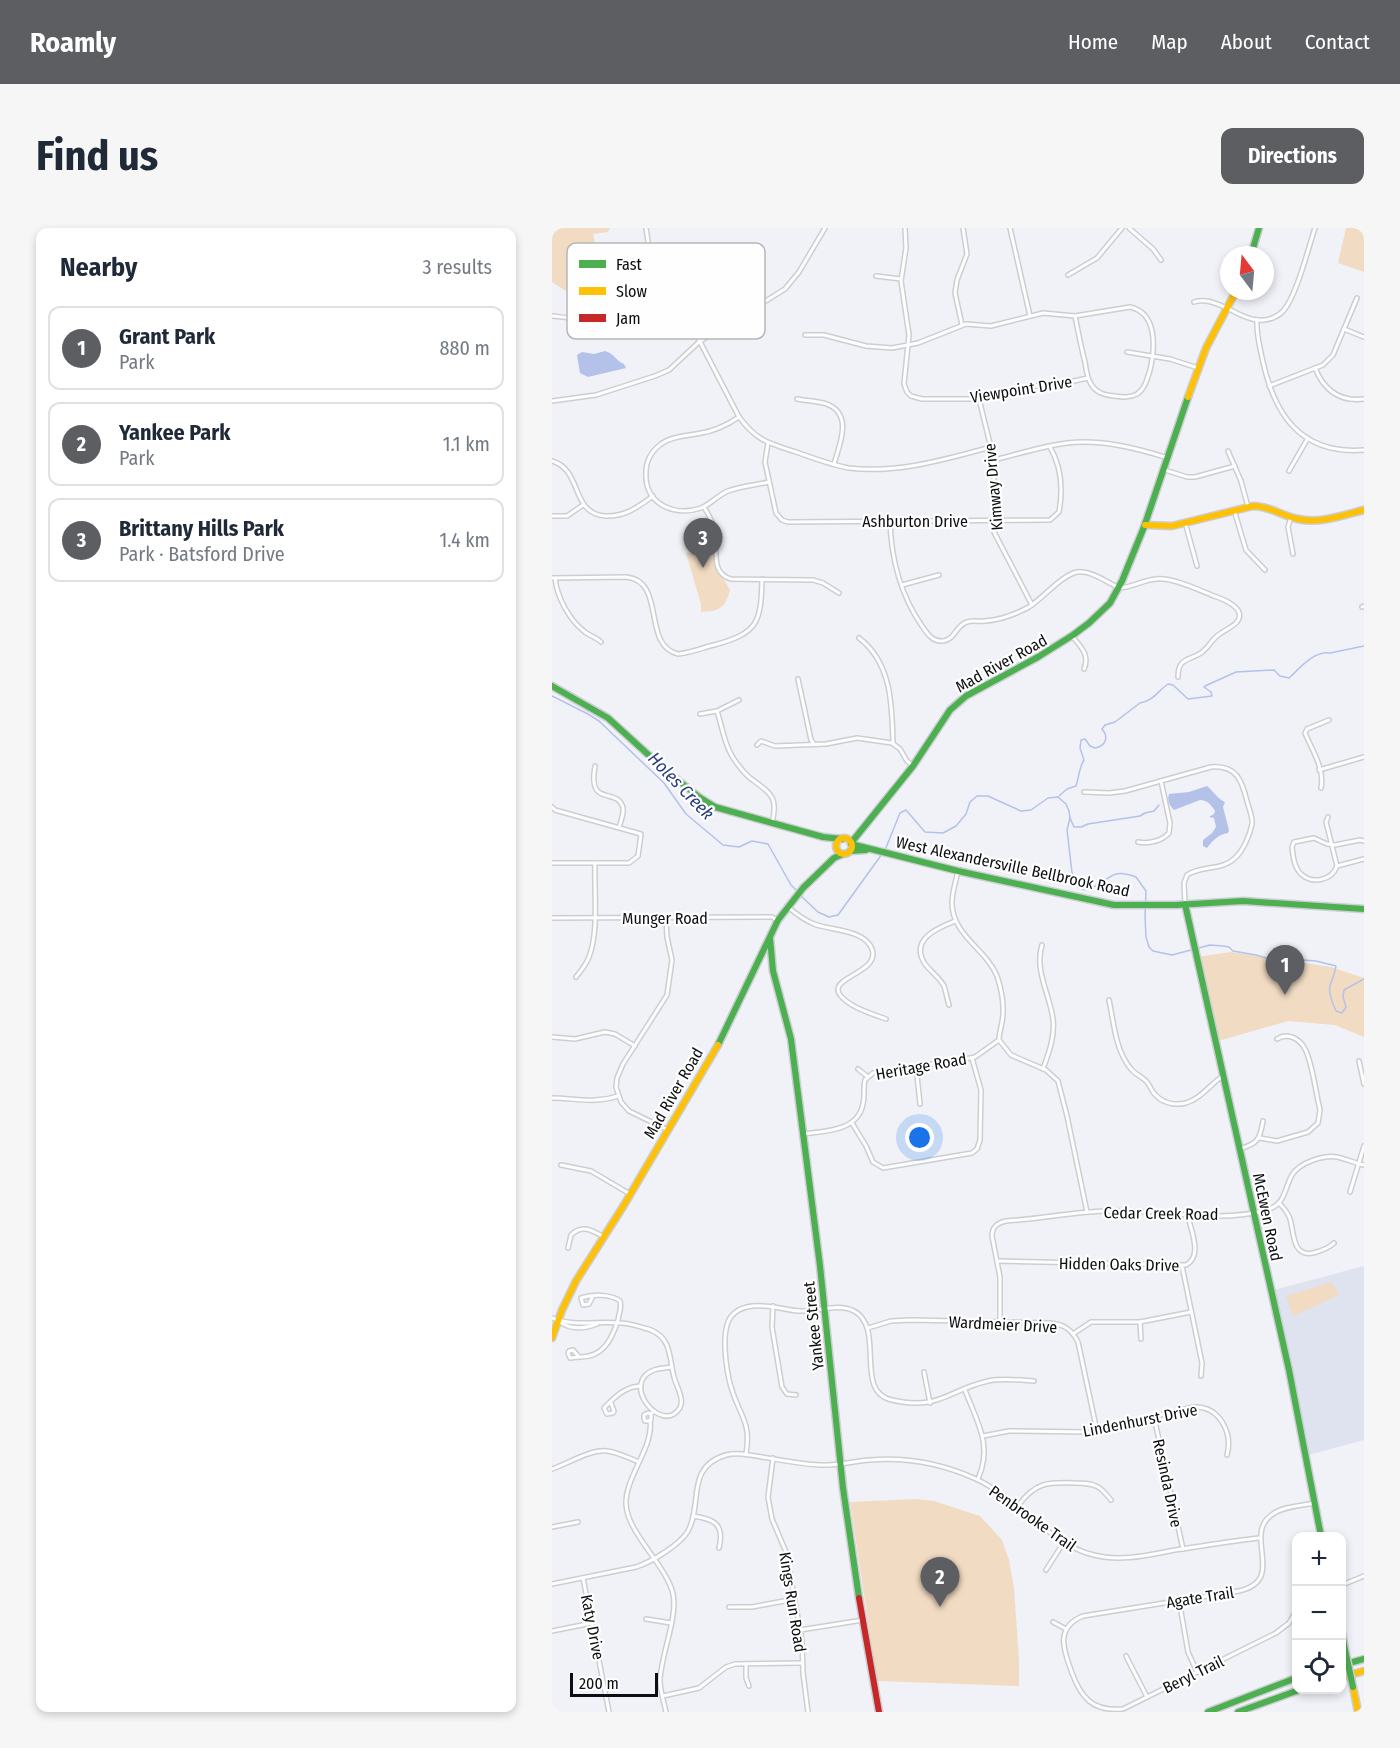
<!DOCTYPE html>
<meta charset="utf-8">
<style>
body{margin:0;font-family:"Fira Sans Condensed",sans-serif;background:#f6f6f7;color:#1f2937}
.controls{position:absolute;right:18px;bottom:18px;display:grid;overflow:hidden;border-radius:12px;box-shadow:0 3px 9px #0003}
.controls button{width:54px;height:54px;display:grid;place-items:center;padding:0;border:0;border-bottom:2px solid #e0e1e3;background:#fff;color:#1f2937;font:30px sans-serif}
.compass{position:absolute;left:668px;top:18px;width:54px;height:54px;border-radius:50%;background:#fff;box-shadow:0 3px 9px #0003;rotate:344deg}
.scale{position:absolute;left:18px;bottom:15px;width:88px;box-sizing:border-box;padding-left:6px;border:3px solid #0d0e11;border-top:0;font-size:16px;line-height:21px;white-space:nowrap;color:#0d0e11;-webkit-text-stroke:4px #fefefe;paint-order:stroke}
.you{position:absolute;left:368px;top:910px;width:21px;height:21px;margin:-15px;border:4px solid #fff;border-radius:50%;background:#1a73e8;box-shadow:0 0 0 9px #1a73e833}
.badge{display:grid;place-items:center;width:39px;height:39px;border-radius:50%;background:#5c5e62;color:#fff;font-size:20px;font-weight:700}
.pin{position:absolute;translate:-50% -50px;filter:drop-shadow(0 2px 3px #0008)}
.pin::after{content:'';position:absolute;top:32px;width:21px;height:18px;background:inherit;clip-path:polygon(0 0,100% 0,50% 100%)}
.list{margin:0;padding:0;list-style:none}
h2{display:flex;justify-content:space-between;align-items:center;height:78px;margin:0;padding:0 24px;font-size:26px}
h2 small{font-size:20px;font-weight:400;color:#747a83}
.list li{display:grid;grid-template-columns:39px 1fr auto;gap:18px;align-items:center;box-sizing:border-box;height:84px;margin:0 12px 12px;padding:0 12px;border:2px solid #e0e1e3;border-radius:12px}
.list b{display:block;font-size:22px;white-space:nowrap}
.list p{margin:0;font-size:20px;white-space:nowrap;color:#747a83}
.list em{font-size:20px;font-style:normal;color:#747a83}
.icon{flex:none;width:33px;height:33px;fill:none;stroke:currentColor;stroke-width:2;stroke-linecap:round;stroke-linejoin:round}
.map{position:relative;flex:none;width:812px;height:1484px;overflow:hidden;border-radius:12px}
header{display:flex;align-items:center;gap:36px;box-sizing:border-box;height:84px;padding:0 30px;background:#5c5e62;color:#fff}
header strong{font-size:28px}
nav{display:flex;gap:33px;margin-inline-start:auto;font-size:21px}
.intro{display:flex;align-items:center;justify-content:space-between;box-sizing:border-box;height:144px;padding:0 36px}
h1{margin:0;font-size:42px}
.button{padding:15px 27px;border-radius:12px;background:#5c5e62;color:#fff;font-size:21px;font-weight:700}
main{display:flex;gap:36px;padding:0 36px}
aside{flex:1;background:#fff;border-radius:12px;box-shadow:0 3px 9px #0003}
.map>svg:first-child{display:block}
.built{fill:#dfe3ef}
.green{fill:#f1dbc3}
.water{fill:#b4c2e9}
.lines{fill:none;stroke-linecap:round;stroke-linejoin:round}
.stream{stroke:#b4c2e9;stroke-width:1.5}
.street-casing{stroke:#ccced2;stroke-width:6}
.fast-casing{stroke:#ccced2;stroke-width:9}
.slow-casing{stroke:#ccced2;stroke-width:9}
.jam-casing{stroke:#ccced2;stroke-width:9}
.street{stroke:#fdfdfe;stroke-width:3}
.fast{stroke:#4caf50;stroke-width:6}
.slow{stroke:#ffc107;stroke-width:6}
.jam{stroke:#c62828;stroke-width:6}
.fast-bridge-casing{stroke:#ccced2;stroke-width:9;stroke-linecap:butt}
.fast-bridge{stroke:#4caf50;stroke-width:6}
.labels{text-anchor:middle;stroke-width:4.5;stroke-linejoin:round;paint-order:stroke}
.street-label{font-size:16px;fill:#0d0e11;stroke:#fefefe}
.water-label{font-size:18px;font-style:italic;fill:#2b3c7c;stroke:#fefefe}
.key{fill:#fefefe;stroke:#b6b6b7;stroke-width:1.5}
.key-label{font-size:16px;fill:#0d0e11}
</style>
<header>
<strong>Roamly</strong>
<nav><a>Home</a><a>Map</a><a>About</a><a>Contact</a></nav>
</header>
<div class="intro"><h1>Find us</h1><a class="button">Directions</a></div>
<main>
<aside>
<h2>Nearby<small>3 results</small></h2>
<ul class="list">
<li><span class="badge">1</span><div><b>Grant Park</b><p>Park</p></div><em>880 m</em></li>
<li><span class="badge">2</span><div><b>Yankee Park</b><p>Park</p></div><em>1.1 km</em></li>
<li><span class="badge">3</span><div><b>Brittany Hills Park</b><p>Park · Batsford Drive</p></div><em>1.4 km</em></li>
</ul>
</aside>
<div class="map">
<svg width="812" height="1484" viewBox="0 0 812 1484">
<rect width="100%" height="100%" fill="#f0f2f8"/>
<!-- built -->
<polygon class="built" points="812,1038 812,1212 753,1228 718,1063"/>
<!-- green -->
<g class="green">
<path d="M0,0h58l-2,4 -15,2c2,12 7,26 7,38l-11,8 -12,14 -8,-1 -17,-11z"/>
<polygon points="794,0 812,0 812,44 786,35"/>
<path d="M160,321c1,27 8,20 18,41 -5,19 -11,21 -29,22v-8l-15,-51z"/>
<polygon points="679,724 779,739 812,750 812,809 783,797 736,793 663,814 645,729"/>
<polygon points="779,1054 787,1067 741,1088 734,1068"/>
<polygon points="364,1271 382,1273 428,1288 450,1312 457,1332 462,1360 467,1432 467,1458 325,1453 298,1274"/>
</g>
<!-- water -->
<g class="water">
<path d="M53,123c10,3 10,9 19,13l2,4 -38,9 -8,-4 -3,-18 5,-3 12,2z"/>
<path d="M655,558c6,5 11,13 18,16l-2,5 6,23 -1,3c-9,1 -16,8 -21,15l-4,-2v-6l9,-7 4,-6 -2,-9 -5,-1 5,-3 1,-3c-4,-6 -7,-11 -15,-11l-26,10c-5,-5 -7,-10 -5,-16l20,-2z"/>
</g>
<g class="lines">
<!-- stream -->
<g class="stream">
<polyline points="0,468 36,486 47,493 112,555 134,586 171,617 187,619 200,613 216,616 239,657 245,663"/>
<path d="M507,568l8,-7 9,-3c3,-9 3,-18 8,-26l-4,-12 1,-8 4,-1 5,7 5,2c11,-2 14,-11 7,-19l3,-4 10,-3 25,-19c12,-1 19,-13 28,-19l5,1 15,14 24,-3 -1,-4 -7,-5 1,-1 31,-14 38,-2 6,6 9,2c11,-10 24,-27 41,-25l34,-7"/>
<polyline points="518,590 522,599 529,599 536,596 588,588 593,585 602,583 607,577"/>
<path d="M333,622l15,-37 6,-3 19,22 18,1 13,-7 10,-12 4,-12 7,-6h11l33,15 10,-1 17,-12 10,-1 8,7 3,7 1,7 -3,12 6,51c12,21 30,-3 43,-7 7,-2 14,1 20,3l10,14 -1,26 1,20 3,10 4,4 19,4 38,-10 13,1 6,1 4,4 23,4 18,5 17,-1 25,2 20,5c-1,7 -4,13 -6,20 -2,8 3,18 6,25l6,2 4,-6 -3,-10 1,-7 20,-11"/>
<polyline points="248,667 266,684 277,689 286,687 330,626"/>
</g>
<defs>
<g id="street">
<path d="M94,0l2,13 1,28 1,6 23,21 10,13 56,108c18,24 29,26 57,35 17,6 35,13 53,16 47,6 98,-9 142,-21"/>
<polyline points="353,0 354,20 349,53 357,107 352,156 355,164 359,168 370,171 427,171 493,156 517,154 536,150"/>
<polyline points="458,0 478,88"/>
<polyline points="577,0 601,21 609,32"/>
<polyline points="516,47 545,30 570,0"/>
<polyline points="324,48 349,51"/>
<path d="M642,74c13,-4 23,2 35,7 9,5 20,11 30,11 9,1 19,-3 25,-10 13,-16 24,-61 31,-82"/>
<path d="M0,88c8,1 16,1 23,4 10,4 20,11 30,14 30,9 54,-11 76,-28"/>
<path d="M705,92c-1,14 3,28 6,42 12,54 39,93 101,88"/>
<polyline points="410,97 403,65 405,52 415,26 411,0"/>
<polyline points="169,100 178,108 192,106"/>
<polyline points="792,101 812,109"/>
<path d="M253,107h19l42,11 26,2 26,-5 48,-19 25,2 52,-13 32,3 55,-9c28,6 25,42 20,63 -3,9 -5,19 -13,24 -7,4 -15,3 -23,2 -9,-1 -18,-3 -23,-12 -4,-6 -5,-15 -6,-22 -4,-15 -7,-31 -10,-46"/>
<polyline points="575,124 618,131 646,140"/>
<path d="M763,140c9,22 25,34 49,31"/>
<polyline points="717,158 771,137 781,127 805,70"/>
<path d="M245,171c10,2 23,2 32,6 24,11 10,41 5,59"/>
<polyline points="427,171 442,232 442,304 480,377"/>
<polyline points="0,173 44,167 103,148 117,142 147,114 233,61 247,44 273,0"/>
<path d="M187,189c-12,8 -24,14 -38,16 -13,3 -29,3 -40,11 -9,7 -15,17 -15,28 -2,32 28,45 55,36 10,-4 17,-13 27,-17 13,-5 28,-6 41,-9"/>
<path d="M216,215l-3,19 11,51 6,7 6,2 262,-2 9,-8c4,-22 2,-46 -9,-65"/>
<polyline points="676,223 689,253 696,279"/>
<path d="M442,232c24,-6 49,-14 73,-17 34,-4 69,5 101,15"/>
<path d="M0,233c31,9 18,52 53,55 20,1 33,-9 48,-20"/>
<polyline points="613,242 635,249 643,249 683,238"/>
<polyline points="737,243 756,210"/>
<path d="M152,279c5,8 10,17 11,26 3,17 -5,40 16,46l82,1 10,3 16,10"/>
<polyline points="682,282 694,322 713,342"/>
<polyline points="0,288 15,288 31,277"/>
<polyline points="739,289 736,299 741,326"/>
<path d="M338,293c1,37 11,75 32,105 5,7 10,16 21,15 12,-1 13,-16 24,-19 6,-2 12,0 18,-1 15,-1 31,-7 44,-14 14,-9 33,-32 48,-35 15,-2 30,11 43,16 13,-1 23,-8 36,-9 16,-2 43,11 58,17 9,3 35,13 22,27 -5,5 -13,8 -19,13 -6,5 -9,12 -16,17 -13,8 -23,5 -23,24"/>
<polyline points="633,294 645,338"/>
<path d="M0,350l74,-1c41,4 15,68 52,77 12,-1 24,-6 36,-9 44,-12 47,-22 48,-66"/>
<path d="M3,350c2,19 14,42 30,54 5,4 11,5 16,10"/>
<polyline points="350,357 387,347"/>
<polyline points="810,379 812,378"/>
<path d="M520,408c9,11 18,19 12,33"/>
<path d="M307,410c33,25 33,68 34,105"/>
<polyline points="246,451 259,512 262,516"/>
<path d="M165,483c5,15 7,32 15,45 5,8 11,16 18,22 20,15 29,18 22,45"/>
<polyline points="148,486 165,483 187,472"/>
<polyline points="205,517 209,513 223,518 274,516 305,510 340,515 348,521 355,533 361,538"/>
<path d="M43,538c-8,43 23,20 28,42 1,6 -2,13 -4,19"/>
<polyline points="767,542 812,529"/>
<path d="M769,560c4,-19 -9,-38 -16,-55l2,-4 22,-9"/>
<path d="M532,564l25,1 16,-2 86,-24c26,-2 31,14 36,34 2,8 6,16 5,23 -2,11 -9,27 -17,34 -13,13 -34,7 -48,17l-3,8 1,21"/>
<polyline points="0,579 3,582 89,606 86,628 77,635 0,635"/>
<path d="M776,589l-2,5 5,20c2,8 4,16 6,24 -5,14 -24,19 -36,8 -7,-7 -8,-18 -9,-27l2,-5 20,-4 13,6 8,1 25,-5 4,1"/>
<path d="M586,614c11,2 24,-1 31,-9l1,-10 -9,-42"/>
<polyline points="785,638 812,631"/>
<path d="M406,643c-2,10 -6,21 -6,32 0,32 34,46 45,73 5,15 8,30 5,46 -1,6 -3,12 -3,18l12,15 35,15 12,11 9,35 20,96"/>
<path d="M235,678c9,8 17,14 27,18 18,7 50,5 58,25 10,28 -64,29 -20,56 10,6 23,10 34,14"/>
<polyline points="0,690 220,689 225,692"/>
<polyline points="114,690 115,709 120,732 115,767 71,836 65,850 64,859 69,874 77,883 116,902"/>
<path d="M490,717c-8,25 8,50 11,74 2,18 -4,33 -10,50"/>
<path d="M24,749c5,-6 10,-12 13,-20 10,-25 5,-66 6,-94"/>
<path d="M557,772c5,23 6,50 22,69 4,5 10,7 15,12 3,3 5,8 7,11 8,11 21,14 33,11 16,-5 24,-19 37,-27"/>
<path d="M397,777c-2,-6 -3,-13 -5,-19 -5,-9 -13,-14 -19,-22 -16,-25 13,-36 30,-43"/>
<polyline points="0,809 23,811 53,804 63,806 83,818"/>
<polyline points="807,833 812,856"/>
<polyline points="364,838 368,876"/>
<polyline points="306,841 316,849"/>
<path d="M0,870c24,0 42,6 66,-2"/>
<polyline points="300,895 314,918 321,934 331,940 420,925 425,921 428,912 429,862 420,830"/>
<path d="M251,906c23,-3 55,-3 60,-30 2,-8 0,-16 2,-24l8,-7 92,-14 10,-2 24,-17"/>
<path d="M708,910l17,3 31,-9 10,-9 2,-13c-4,-16 -8,-49 -15,-61 -5,-10 -17,-17 -28,-10"/>
<path d="M687,921c19,-5 21,-10 24,-28"/>
<polyline points="9,937 39,943 78,966"/>
<polyline points="798,964 812,918"/>
<path d="M727,975c5,5 9,10 11,16 4,13 2,38 23,34 8,-2 15,-4 21,-10"/>
<path d="M16,1020l3,-13c11,-11 21,-5 33,2"/>
<path d="M445,1033l189,4c17,-9 5,-34 2,-49"/>
<polyline points="630,1038 650,1135 649,1148"/>
<polyline points="221,1078 220,1099 230,1159 235,1166 244,1167"/>
<path d="M0,1090c22,9 45,3 68,5 10,0 21,4 31,7 21,9 18,28 23,47 3,12 15,27 0,37 -19,12 -52,-32 -20,-44 6,-2 12,-2 18,-3"/>
<path d="M7,1093c11,9 25,8 38,3"/>
<path d="M448,1094v-45l-8,-41c0,-9 5,-13 14,-15 35,-2 70,-10 105,-10 52,-2 105,13 156,-1 19,-6 17,-21 25,-35 8,-13 32,-20 45,-18 9,2 18,6 27,8"/>
<polyline points="588,1094 589,1111"/>
<path d="M316,1100l23,-7 20,-1 139,3c14,1 22,7 28,19l19,89"/>
<polyline points="521,1106 539,1094 588,1094 639,1084"/>
<path d="M27,1129l-9,1 -2,-5 1,-2 4,-1 6,7c24,1 33,-18 39,-37 1,-7 4,-12 2,-19 -9,-7 -28,-7 -39,-3l2,7 6,-1 4,-8"/>
<polyline points="372,1144 378,1175"/>
<path d="M413,1162c12,32 28,55 13,89"/>
<path d="M59,1175l3,8 -1,2 -6,1 -3,-6c10,-10 21,-22 37,-22"/>
<polyline points="99,1186 99,1192 96,1193 93,1193 92,1190 92,1187 96,1185 99,1186 102,1183"/>
<polyline points="602,1189 631,1321"/>
<path d="M98,1193c4,26 -25,56 -24,83 1,29 41,62 47,90 5,23 -12,61 -13,86 0,11 4,22 6,32"/>
<path d="M431,1208l26,-5 79,1 106,-25c25,-1 39,25 33,48"/>
<path d="M194,1226c5,-30 -4,-35 -13,-61 -6,-16 -11,-50 -6,-68 5,-17 21,-20 37,-19 13,0 27,6 40,5 16,0 35,-8 50,0 32,17 -1,81 38,89 47,11 56,-10 96,-19 15,-3 31,-1 46,0"/>
<polyline points="221,1230 216,1269 220,1291 234,1324 250,1412 251,1445 256,1484"/>
<path d="M0,1241c15,-5 39,-20 55,-18 10,1 22,7 32,11"/>
<path d="M466,1278c17,-24 30,-24 57,-23 8,0 16,0 23,4 5,3 9,8 13,13"/>
<path d="M141,1288c20,3 32,7 26,32"/>
<polyline points="0,1299 26,1294"/>
<polyline points="494,1342 512,1314"/>
<polyline points="31,1350 57,1484"/>
<path d="M0,1356l84,-17c15,-5 44,-22 52,-36 15,-27 -3,-64 38,-76 12,-3 24,0 36,2 19,3 39,7 58,8 16,1 34,-4 50,-5 36,-3 73,4 106,19 42,19 74,66 118,76 27,7 54,0 81,-5 28,-4 56,-9 85,-12"/>
<polyline points="790,1357 812,1348"/>
<polyline points="627,1372 636,1424 645,1444"/>
<polyline points="177,1379 200,1379 243,1371"/>
<path d="M744,1383l-7,12 -13,10 -153,76c-31,3 -42,-12 -51,-36 -8,-22 -18,-45 11,-57l156,-25c49,-11 2,-57 34,-77 11,-8 28,-8 41,-11"/>
<polyline points="94,1391 119,1395"/>
<polyline points="501,1394 514,1401"/>
<polyline points="248,1402 311,1392"/>
<polyline points="0,1403 40,1395"/>
<polyline points="574,1428 595,1469"/>
<polyline points="194,1436 194,1450 197,1458"/>
<polyline points="111,1468 147,1460 174,1439 183,1436 250,1435"/>
</g>
<g id="fast">
<polyline points="699,27 707,0"/>
<polyline points="0,458 56,490 112,541 147,569 163,579 271,609 290,611"/>
<polyline points="299,615 361,538 398,482 414,468 486,429 521,407 537,395 558,375 570,353 592,299 636,169"/>
<polyline points="299,616 406,643 562,677 624,677 691,673 812,681"/>
<polyline points="298,623 314,622"/>
<polyline points="633,676 737,1142 769,1308"/>
<polyline points="218,710 221,743 239,811 268,1038 291,1260 307,1370"/>
<polyline points="166,817 226,692 251,660 282,630 291,626"/>
<polyline points="790,1405 793,1422"/>
<polyline points="790,1437 812,1431"/>
<polyline points="656,1484 744,1450"/>
<polyline points="686,1484 747,1462"/>
</g>
<g id="slow">
<polyline points="636,169 654,120 684,63"/>
<path d="M593,297l27,1 81,-20c17,0 29,10 45,13 22,5 45,-4 66,-9"/>
<circle cx="292" cy="618" r="8"/>
<polyline points="0,1110 10,1082 24,1053 72,977 166,817"/>
<polyline points="790,1449 812,1443"/>
<polyline points="801,1459 806,1484"/>
</g>
<polyline id="jam" points="307,1370 327,1484"/>
</defs>
<!-- street casing -->
<use href="#street" class="street-casing"/>
<!-- fast casing -->
<use href="#fast" class="fast-casing"/>
<!-- slow casing -->
<use href="#slow" class="slow-casing"/>
<!-- jam casing -->
<use href="#jam" class="jam-casing"/>
<!-- street -->
<use href="#street" class="street"/>
<!-- fast -->
<use href="#fast" class="fast"/>
<!-- slow -->
<use href="#slow" class="slow"/>
<!-- jam -->
<use href="#jam" class="jam"/>
<defs>
<polyline id="fast-bridge" points="793,1422 801,1459"/>
</defs>
<!-- fast-bridge casing -->
<use href="#fast-bridge" class="fast-bridge-casing"/>
<!-- fast-bridge -->
<use href="#fast-bridge" class="fast-bridge"/>
</g>
<g class="labels">
<!-- street labels -->
<g class="street-label">
<text transform="translate(469 161) rotate(-9)" y="6">Viewpoint Drive</text>
<text transform="translate(441 259) rotate(-95)" y="6">Kimway Drive</text>
<text x="363" y="299">Ashburton Drive</text>
<text transform="translate(449 435) rotate(-29)" y="6">Mad River Road</text>
<text transform="translate(461 638) rotate(12)" y="6">West Alexandersville Bellbrook Road</text>
<text x="113" y="696">Munger Road</text>
<text transform="translate(369 838) rotate(-10)" y="6">Heritage Road</text>
<text transform="translate(121 865) rotate(-60)" y="6">Mad River Road</text>
<text transform="translate(609 985) rotate(1)" y="6">Cedar Creek Road</text>
<text transform="translate(716 989) rotate(78)" y="6">McEwen Road</text>
<text transform="translate(567 1036) rotate(1)" y="6">Hidden Oaks Drive</text>
<text transform="translate(451 1096) rotate(3)" y="6">Wardmeier Drive</text>
<text transform="translate(261 1098) rotate(-96)" y="6">Yankee Street</text>
<text transform="translate(588 1192) rotate(-11)" y="6">Lindenhurst Drive</text>
<text transform="translate(616 1255) rotate(78)" y="6">Resinda Drive</text>
<text transform="translate(481 1290) rotate(35)" y="6">Penbrooke Trail</text>
<text transform="translate(648 1369) rotate(-9)" y="6">Agate Trail</text>
<text transform="translate(241 1374) rotate(81)" y="6">Kings Run Road</text>
<text transform="translate(41 1399) rotate(79)" y="6">Katy Drive</text>
<text transform="translate(641 1446) rotate(-26)" y="6">Beryl Trail</text>
</g>
<!-- water labels -->
<g class="water-label">
<text transform="translate(129 558) rotate(46)" y="6">Holes Creek</text>
</g>
</g>
<!-- legend -->
<rect x="15" y="15" width="198" height="96" rx="9" class="key"/>
<rect x="27" y="32" width="27" height="8" fill="#4caf50"/>
<rect x="27" y="59" width="27" height="8" fill="#ffc107"/>
<rect x="27" y="86" width="27" height="8" fill="#c62828"/>
<g class="key-label">
<text x="64" y="42">Fast</text>
<text x="64" y="69">Slow</text>
<text x="64" y="96">Jam</text>
</g>
</svg>
<div class="controls">
<button>+</button>
<button>−</button>
<button><svg class="icon" aria-label="locate" viewBox="0 0 24 24"><circle cx="12" cy="12" r="6"/><path d="M12 2v4M12 18v4M2 12h4M18 12h4"/></svg></button>
</div>
<svg class="compass" viewBox="-18 -18 36 36"><path d="M0-13l5 13h-10z" fill="#e53935"/><path d="M0 13l5-13h-10z" fill="#747a83"/></svg>
<div class="scale">200 m</div>
<div class="you"></div>
<div class="pin badge" style="left:733px;top:767px">1</div>
<div class="pin badge" style="left:388px;top:1379px">2</div>
<div class="pin badge" style="left:151px;top:340px">3</div>
</div>
</main>
